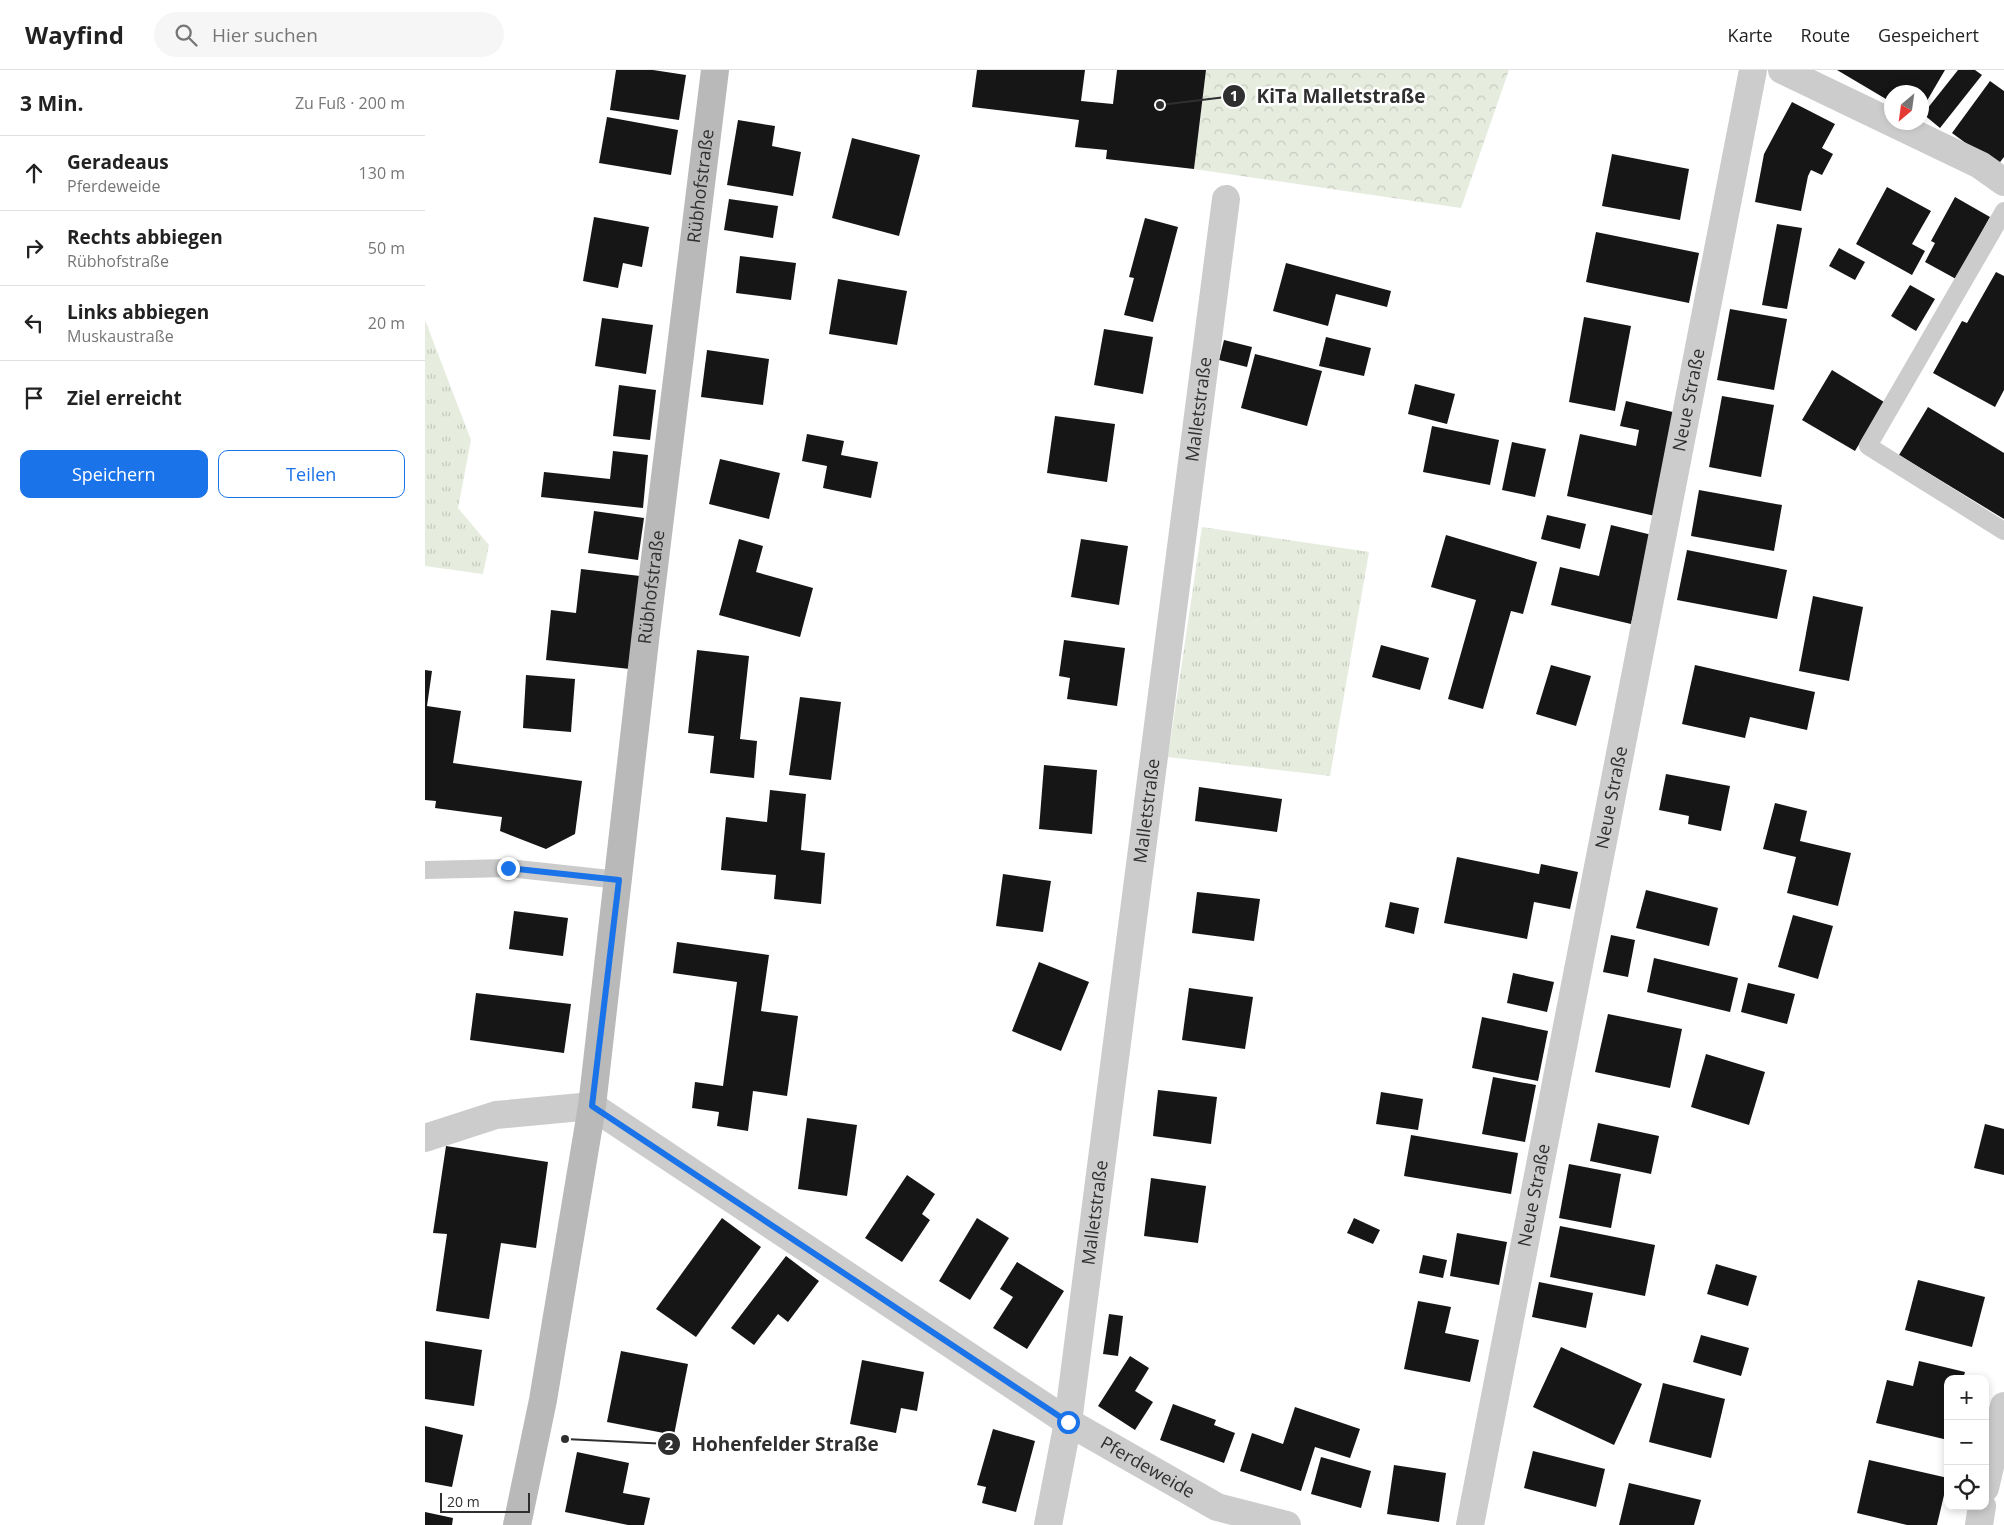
<!DOCTYPE html>
<html lang="de">
<meta charset="utf-8">
<style>
body{margin:0;font-family:"Open Sans",sans-serif;background:#f6f6f6;color:#222}
.controls{position:absolute;right:15px;bottom:15px;display:grid;overflow:hidden;border-radius:10px;box-shadow:0 2px 8px #0003}
.controls button{width:45px;height:45px;display:grid;place-items:center;padding:0;border:0;border-bottom:1px solid #e0e0e0;background:#fff;color:#222;font:25px sans-serif}
.compass{position:absolute;left:1459px;top:15px;width:45px;height:45px;border-radius:50%;background:#fff;box-shadow:0 2px 8px #0003;rotate:209deg}
.scale{position:absolute;left:15px;bottom:12px;width:90px;box-sizing:border-box;padding-left:5px;border:2px solid #2f2f2f;border-top:0;font-size:14px;line-height:18px;white-space:nowrap;color:#2f2f2f;-webkit-text-stroke:4px #fff;paint-order:stroke}
.stop{position:absolute;width:15px;height:15px;margin:-11px;border:4px solid #1a73e8;border-radius:50%;background:#fff}
.stop.end{background:#1a73e8;border-color:#fff;box-shadow:0 1px 5px #0008}
.list{margin:0;padding:0;list-style:none}
h2{display:flex;justify-content:space-between;align-items:center;height:65px;margin:0;padding:0 20px;font-size:21px}
h2 small{font-size:16px;font-weight:400;color:#767676}
.list li{display:grid;grid-template-columns:32px 1fr auto;gap:15px;align-items:center;box-sizing:border-box;height:75px;padding:0 20px;border-top:1px solid #e0e0e0}
.list b{display:block;font-size:19px;white-space:nowrap}
.list p{margin:0;font-size:16px;white-space:nowrap;color:#767676}
.list em{font-size:16px;font-style:normal;color:#767676}
.actions{display:flex;gap:10px;padding:15px 20px}
.actions a{flex:1;padding:11px 0;border:1px solid #1a73e8;border-radius:10px;text-align:center;font-size:18px;color:#1a73e8}
.actions .main{background:#1a73e8;color:#fff}
.icon{flex:none;width:28px;height:28px;fill:none;stroke:currentColor;stroke-width:2;stroke-linecap:round;stroke-linejoin:round}
.map{position:relative;flex:none;width:1579px;height:1455px;overflow:hidden}
header{display:flex;align-items:center;gap:30px;box-sizing:border-box;height:70px;padding:0 25px;background:#fff;border-bottom:1px solid #e0e0e0}
header strong{font-size:24px}
nav{display:flex;gap:28px;margin-inline-start:auto;font-size:18px}
.search{width:350px;height:45px;background:#f6f6f6;display:flex;align-items:center;gap:12px;box-sizing:border-box;padding:0 18px;border-radius:28px;color:#767676;font-size:19px}
main{display:flex}
aside{flex:1;background:#fff}
.map>svg:first-child{display:block}
.grass{fill:url(#grass-tufts)}
.park{fill:url(#park-crowns)}
.building{fill:#161616}
.lines{fill:none;stroke-linecap:round;stroke-linejoin:round}
.lane{stroke:#ccc;stroke-width:18}
.street{stroke:#ccc;stroke-width:28}
.secondary{stroke:#b9b9b9;stroke-width:28}
.route{stroke:#1a73e8;stroke-width:6}
.labels{text-anchor:middle;stroke-width:5;stroke-linejoin:round;paint-order:stroke}
.street-label{font-size:18px;fill:#2f2f2f;stroke:#fff}
.leader{fill:none;stroke:#2f2f2f;stroke-width:2}
.callout-dot{fill:#2f2f2f;stroke:#fff;stroke-width:2}
.mark-label{font-size:15px;text-anchor:middle;font-weight:bold;fill:#fff}
.callout-label{font-size:19px;text-anchor:middle;font-weight:bold;fill:#2f2f2f;stroke:#fff;stroke-width:5;stroke-linejoin:round;paint-order:stroke}
</style>
<header>
<strong>Wayfind</strong>
<div class="search"><svg class="icon" aria-label="search" viewBox="0 0 24 24"><circle cx="10" cy="10" r="6"/><path d="M15 15l6 6"/></svg>Hier suchen</div>
<nav><a>Karte</a><a>Route</a><a>Gespeichert</a></nav>
</header>
<main>
<aside>
<h2>3 Min.<small>Zu Fuß · 200 m</small></h2>
<ul class="list">
<li><svg class="icon" aria-label="ahead" viewBox="0 0 24 24"><path d="M12 20V5M6 11l6-6 6 6"/></svg><div><b>Geradeaus</b><p>Pferdeweide</p></div><em>130 m</em></li>
<li><svg class="icon" aria-label="right" viewBox="0 0 24 24"><path d="M7 20v-9h11M14 6l5 5-5 5"/></svg><div><b>Rechts abbiegen</b><p>Rübhofstraße</p></div><em>50 m</em></li>
<li><svg class="icon" aria-label="left" viewBox="0 0 24 24"><path d="M17 20v-9H6M10 6l-5 5 5 5"/></svg><div><b>Links abbiegen</b><p>Muskaustraße</p></div><em>20 m</em></li>
<li><svg class="icon" aria-label="arrive" viewBox="0 0 24 24"><path d="M6 21V4h12l-3 4 3 4H6"/></svg><div><b>Ziel erreicht</b></div></li>
</ul>
<div class="actions"><a class="main">Speichern</a><a>Teilen</a></div>
</aside>
<div class="map">
<svg width="1579" height="1455" viewBox="0 0 1579 1455">
<defs>
<pattern id="grass-tufts" width="24" height="20" patternUnits="userSpaceOnUse" patternTransform="scale(1.25)"><rect width="24" height="20" fill="#e6ecde"/><path d="M3 7l-1-3M5 7V3M7 7l1-3M15 17l-1-3M17 17v-4M19 17l1-3" fill="none" stroke="#c6cbbf"/></pattern>
<pattern id="park-crowns" width="20" height="18" patternUnits="userSpaceOnUse" patternTransform="scale(1.25)"><rect width="20" height="18" fill="#e6ecde"/><path d="M2 6a3 3 0 1 1 6 0M12 15a3 3 0 1 1 6 0" fill="none" stroke="#c6cbbf"/></pattern>
</defs>
<rect width="100%" height="100%" fill="#fff"/>
<!-- grass -->
<g class="grass">
<polygon points="0,250 46,370 33,438 64,475 58,504 0,496"/>
<polygon points="777,457 944,482 905,706 743,687"/>
</g>
<!-- park -->
<polygon class="park" points="781,0 1084,0 1036,138 769,99"/>
<!-- building -->
<g class="building">
<polygon points="191,0 228,0 261,5 254,50 185,40"/>
<polygon points="552,0 660,0 656,31 688,34 692,0 781,0 769,99 681,89 682,80 650,77 654,50 547,37"/>
<polygon points="1412,0 1520,0 1496,41 1496,22 1466,22 1466,32"/>
<polygon points="1533,0 1550,0 1557,5 1515,58 1498,44"/>
<polygon points="1565,11 1579,21 1579,87 1572,96 1527,63"/>
<polygon points="1367,32 1410,54 1397,78 1408,84 1397,105 1386,100 1383,106 1376,141 1330,132 1339,84"/>
<polygon points="182,47 253,60 246,105 174,93"/>
<polygon points="313,50 350,56 347,76 376,82 368,126 302,115"/>
<polygon points="427,68 495,85 474,166 407,148"/>
<polygon points="1187,84 1264,99 1255,150 1177,136"/>
<polygon points="1462,117 1506,141 1487,174 1500,181 1487,205 1431,174"/>
<polygon points="1530,127 1565,147 1531,209 1500,192 1510,173 1506,171"/>
<polygon points="304,129 353,136 348,168 299,160"/>
<polygon points="169,147 224,157 217,197 198,193 193,218 158,211"/>
<polygon points="720,148 753,157 728,252 699,245 709,208 704,207"/>
<polygon points="1352,154 1377,158 1362,239 1337,235"/>
<polygon points="1171,162 1274,183 1264,233 1161,212"/>
<polygon points="1414,178 1440,192 1430,210 1404,196"/>
<polygon points="315,186 371,193 366,230 311,223"/>
<polygon points="861,193 966,221 962,237 911,224 903,256 848,241"/>
<polygon points="1571,202 1579,206 1579,320 1570,337 1508,303 1537,251 1542,253"/>
<polygon points="413,209 482,221 472,275 404,264"/>
<polygon points="1485,215 1510,229 1491,261 1466,246"/>
<polygon points="1305,239 1362,249 1349,320 1292,310"/>
<polygon points="1159,247 1206,256 1190,341 1144,332"/>
<polygon points="177,248 228,255 221,304 170,296"/>
<polygon points="679,259 728,267 718,324 669,315"/>
<polygon points="901,267 946,278 939,306 894,296"/>
<polygon points="799,270 827,277 822,297 794,290"/>
<polygon points="282,280 344,289 338,335 276,327"/>
<polygon points="830,284 897,301 882,356 816,338"/>
<polygon points="1407,300 1459,332 1430,381 1377,350"/>
<polygon points="990,314 1030,324 1022,354 983,344"/>
<polygon points="194,315 231,320 225,370 188,366"/>
<polygon points="1297,326 1349,335 1336,407 1284,397"/>
<polygon points="1201,331 1252,343 1230,446 1142,426 1155,364 1211,376 1214,360 1195,356"/>
<polygon points="1503,337 1579,383 1579,449 1474,385"/>
<polygon points="630,346 690,354 682,412 622,403"/>
<polygon points="1007,356 1074,370 1065,415 998,402"/>
<polygon points="382,364 419,371 416,385 453,392 446,428 398,418 402,396 377,391"/>
<polygon points="1087,372 1121,379 1110,427 1077,420"/>
<polygon points="188,381 223,385 218,438 116,427 119,402 185,409"/>
<polygon points="295,389 355,403 344,449 284,434"/>
<polygon points="1274,420 1357,435 1349,481 1266,466"/>
<polygon points="169,441 219,448 213,490 163,483"/>
<polygon points="1122,445 1161,454 1155,479 1116,469"/>
<polygon points="1186,455 1227,465 1206,554 1126,535 1135,497 1174,506"/>
<polygon points="1021,465 1112,492 1098,544 1086,541 1058,639 1023,629 1051,530 1006,517"/>
<polygon points="314,469 338,476 331,502 388,518 375,567 294,545"/>
<polygon points="656,469 703,476 694,535 646,527"/>
<polygon points="1262,480 1362,500 1352,549 1252,530"/>
<polygon points="156,499 215,506 205,599 121,590 126,540 151,543"/>
<polygon points="1388,526 1438,537 1424,611 1374,601"/>
<polygon points="639,570 700,578 692,636 642,629 645,608 634,606"/>
<polygon points="956,575 1004,588 995,620 947,607"/>
<polygon points="272,580 324,586 315,669 332,671 329,708 285,703 289,666 263,663"/>
<polygon points="1126,595 1166,606 1151,656 1111,644"/>
<polygon points="1270,595 1390,622 1382,660 1325,647 1320,668 1257,654"/>
<polygon points="0,600 7,601 2,636 36,641 28,693 157,711 150,764 121,779 75,761 77,747 10,738 11,731 0,730"/>
<polygon points="101,605 150,609 146,662 98,658"/>
<polygon points="375,627 416,632 406,710 364,705"/>
<polygon points="619,695 672,700 667,764 614,759"/>
<polygon points="1241,704 1305,716 1296,761 1263,754 1264,746 1234,740"/>
<polygon points="774,717 857,729 852,762 770,751"/>
<polygon points="345,720 381,724 376,780 400,783 396,834 349,829 351,805 296,800 301,747 342,752"/>
<polygon points="1350,733 1382,741 1375,771 1426,783 1413,836 1362,823 1371,787 1338,779"/>
<polygon points="1032,787 1114,804 1116,794 1153,802 1145,839 1109,832 1102,869 1019,853"/>
<polygon points="578,804 626,811 618,862 571,856"/>
<polygon points="1221,820 1293,838 1284,876 1211,858"/>
<polygon points="772,822 835,829 829,871 767,863"/>
<polygon points="965,832 994,838 989,864 960,857"/>
<polygon points="89,841 143,848 138,886 84,879"/>
<polygon points="1368,845 1408,856 1393,909 1353,897"/>
<polygon points="1186,865 1210,870 1203,907 1178,902"/>
<polygon points="252,872 344,885 336,941 373,946 362,1026 328,1021 323,1061 292,1056 294,1042 267,1038 270,1012 298,1016 312,912 248,903"/>
<polygon points="1229,888 1313,908 1305,942 1222,922"/>
<polygon points="614,892 664,912 636,981 587,961"/>
<polygon points="1088,903 1129,912 1122,942 1082,933"/>
<polygon points="1323,913 1370,924 1362,954 1316,942"/>
<polygon points="764,918 828,927 820,979 757,970"/>
<polygon points="51,923 146,934 139,983 45,970"/>
<polygon points="1183,944 1257,959 1245,1018 1170,1002"/>
<polygon points="1057,947 1123,961 1113,1011 1047,998"/>
<polygon points="1281,984 1340,1002 1324,1055 1266,1037"/>
<polygon points="1068,1007 1111,1015 1100,1072 1057,1064"/>
<polygon points="733,1020 792,1027 786,1074 728,1066"/>
<polygon points="956,1022 998,1029 993,1060 951,1054"/>
<polygon points="382,1048 432,1055 422,1126 373,1119"/>
<polygon points="1173,1053 1234,1066 1226,1104 1165,1091"/>
<polygon points="1560,1054 1579,1059 1579,1105 1549,1098"/>
<polygon points="986,1065 1093,1083 1086,1124 979,1106"/>
<polygon points="21,1076 123,1092 111,1178 76,1173 64,1249 11,1241 22,1164 8,1163"/>
<polygon points="1144,1094 1196,1104 1186,1158 1134,1148"/>
<polygon points="482,1105 510,1124 497,1144 505,1150 477,1192 440,1168"/>
<polygon points="726,1108 781,1116 773,1173 719,1166"/>
<polygon points="297,1148 336,1177 271,1267 231,1239"/>
<polygon points="552,1148 584,1168 545,1230 514,1211"/>
<polygon points="929,1148 955,1160 948,1174 922,1163"/>
<polygon points="1135,1156 1230,1175 1220,1226 1125,1207"/>
<polygon points="1032,1163 1082,1172 1074,1215 1025,1206"/>
<polygon points="998,1185 1022,1190 1018,1208 994,1203"/>
<polygon points="361,1186 394,1211 363,1252 353,1244 329,1275 306,1258"/>
<polygon points="592,1192 639,1221 602,1279 568,1258 588,1227 575,1219"/>
<polygon points="1291,1194 1332,1206 1323,1236 1282,1224"/>
<polygon points="1493,1210 1560,1227 1547,1277 1480,1260"/>
<polygon points="1114,1212 1168,1223 1161,1258 1107,1247"/>
<polygon points="993,1231 1026,1237 1020,1263 1054,1270 1045,1312 979,1299"/>
<polygon points="684,1244 698,1246 693,1286 678,1284"/>
<polygon points="1276,1265 1324,1278 1316,1306 1268,1292"/>
<polygon points="0,1271 57,1280 49,1336 0,1329"/>
<polygon points="1136,1277 1217,1314 1189,1375 1108,1337"/>
<polygon points="196,1281 263,1294 249,1365 182,1352"/>
<polygon points="705,1286 724,1298 710,1321 728,1332 710,1360 673,1336"/>
<polygon points="437,1290 499,1302 492,1341 476,1338 471,1363 425,1354"/>
<polygon points="1494,1291 1540,1302 1538,1309 1523,1309 1523,1370 1451,1353 1462,1310 1488,1316"/>
<polygon points="1238,1313 1300,1329 1286,1388 1224,1372"/>
<polygon points="748,1334 791,1350 789,1355 810,1363 799,1393 735,1370"/>
<polygon points="870,1337 935,1359 925,1388 890,1377 876,1421 815,1401 827,1363 858,1374"/>
<polygon points="0,1356 38,1365 27,1417 0,1412"/>
<polygon points="568,1359 610,1371 591,1442 557,1433 561,1417 552,1415"/>
<polygon points="1108,1381 1180,1399 1171,1437 1099,1418"/>
<polygon points="152,1382 204,1393 198,1423 225,1428 219,1455 203,1455 140,1442"/>
<polygon points="896,1387 946,1401 936,1438 886,1424"/>
<polygon points="1444,1390 1523,1408 1512,1455 1482,1455 1432,1443"/>
<polygon points="969,1395 1021,1403 1014,1452 962,1444"/>
<polygon points="1204,1413 1276,1430 1269,1455 1194,1455"/>
<polygon points="0,1442 28,1448 27,1455 0,1455"/>
</g>
<g class="lines">
<!-- lane -->
<g class="lane">
<polyline points="1579,141 1443,376 1579,461"/>
<polyline points="0,800 83,798 194,810"/>
</g>
<!-- street -->
<g class="street">
<polyline points="1357,0 1555,95 1579,112"/>
<path id="s1" d="M0,1068l71,-23 96,-9 476,316 149,85 70,18"/>
<polyline points="1560,1418 1579,1336"/>
<path id="s2" d="M623,1455l20,-103 158,-1223"/>
<path id="s3" d="M1045,1455l283,-1455"/>
<polyline points="1554,1455 1557,1436"/>
</g>
<!-- secondary -->
<path class="secondary" id="s4" d="M92,1455l26,-125 49,-294 54,-474 69,-562"/>
</g>
<g class="lines">
<!-- route -->
<polyline class="route" points="83,798 194,810 167,1036 643,1352"/>
</g>
<g class="labels">
<!-- street labels -->
<g class="street-label">
<text dy="6" stroke="none"><textPath href="#s4" startOffset="1352">Rübhofstraße</textPath></text>
<text dy="6" stroke="none"><textPath href="#s3" startOffset="1146">Neue Straße</textPath></text>
<text dy="6" stroke="none"><textPath href="#s2" startOffset="1126">Malletstraße</textPath></text>
<text dy="6" stroke="none"><textPath href="#s4" startOffset="948">Rübhofstraße</textPath></text>
<text dy="6" stroke="none"><textPath href="#s3" startOffset="741">Neue Straße</textPath></text>
<text dy="6" stroke="none"><textPath href="#s2" startOffset="721">Malletstraße</textPath></text>
<text dy="6" stroke="none"><textPath href="#s3" startOffset="336">Neue Straße</textPath></text>
<text dy="6" stroke="none"><textPath href="#s2" startOffset="316">Malletstraße</textPath></text>
<text dy="6" stroke="none"><textPath href="#s1" startOffset="834">Pferdeweide</textPath></text>
</g>
</g>
<!-- callouts -->
<path class="leader" d="M735 35L809 26M140 1369L244 1374"/>
<g class="callout-dot">
<circle cx="735" cy="35" r="5"/>
<circle cx="140" cy="1369" r="5"/>
<circle cx="809" cy="26" r="12"/>
<circle cx="244" cy="1374" r="12"/>
</g>
<g class="mark-label">
<text x="809" y="31">1</text>
<text x="244" y="1380">2</text>
</g>
<g class="callout-label">
<text x="916" y="33">KiTa Malletstraße</text>
<text x="360" y="1381">Hohenfelder Straße</text>
</g>
</svg>
<div class="controls">
<button>+</button>
<button>−</button>
<button><svg class="icon" aria-label="locate" viewBox="0 0 24 24"><circle cx="12" cy="12" r="6"/><path d="M12 2v4M12 18v4M2 12h4M18 12h4"/></svg></button>
</div>
<svg class="compass" viewBox="-18 -18 36 36"><path d="M0-13l5 13h-10z" fill="#e53935"/><path d="M0 13l5-13h-10z" fill="#767676"/></svg>
<div class="scale">20 m</div>
<div class="stop" style="left:643px;top:1352px"></div>
<div class="stop end" style="left:83px;top:798px"></div>
</div>
</main>
